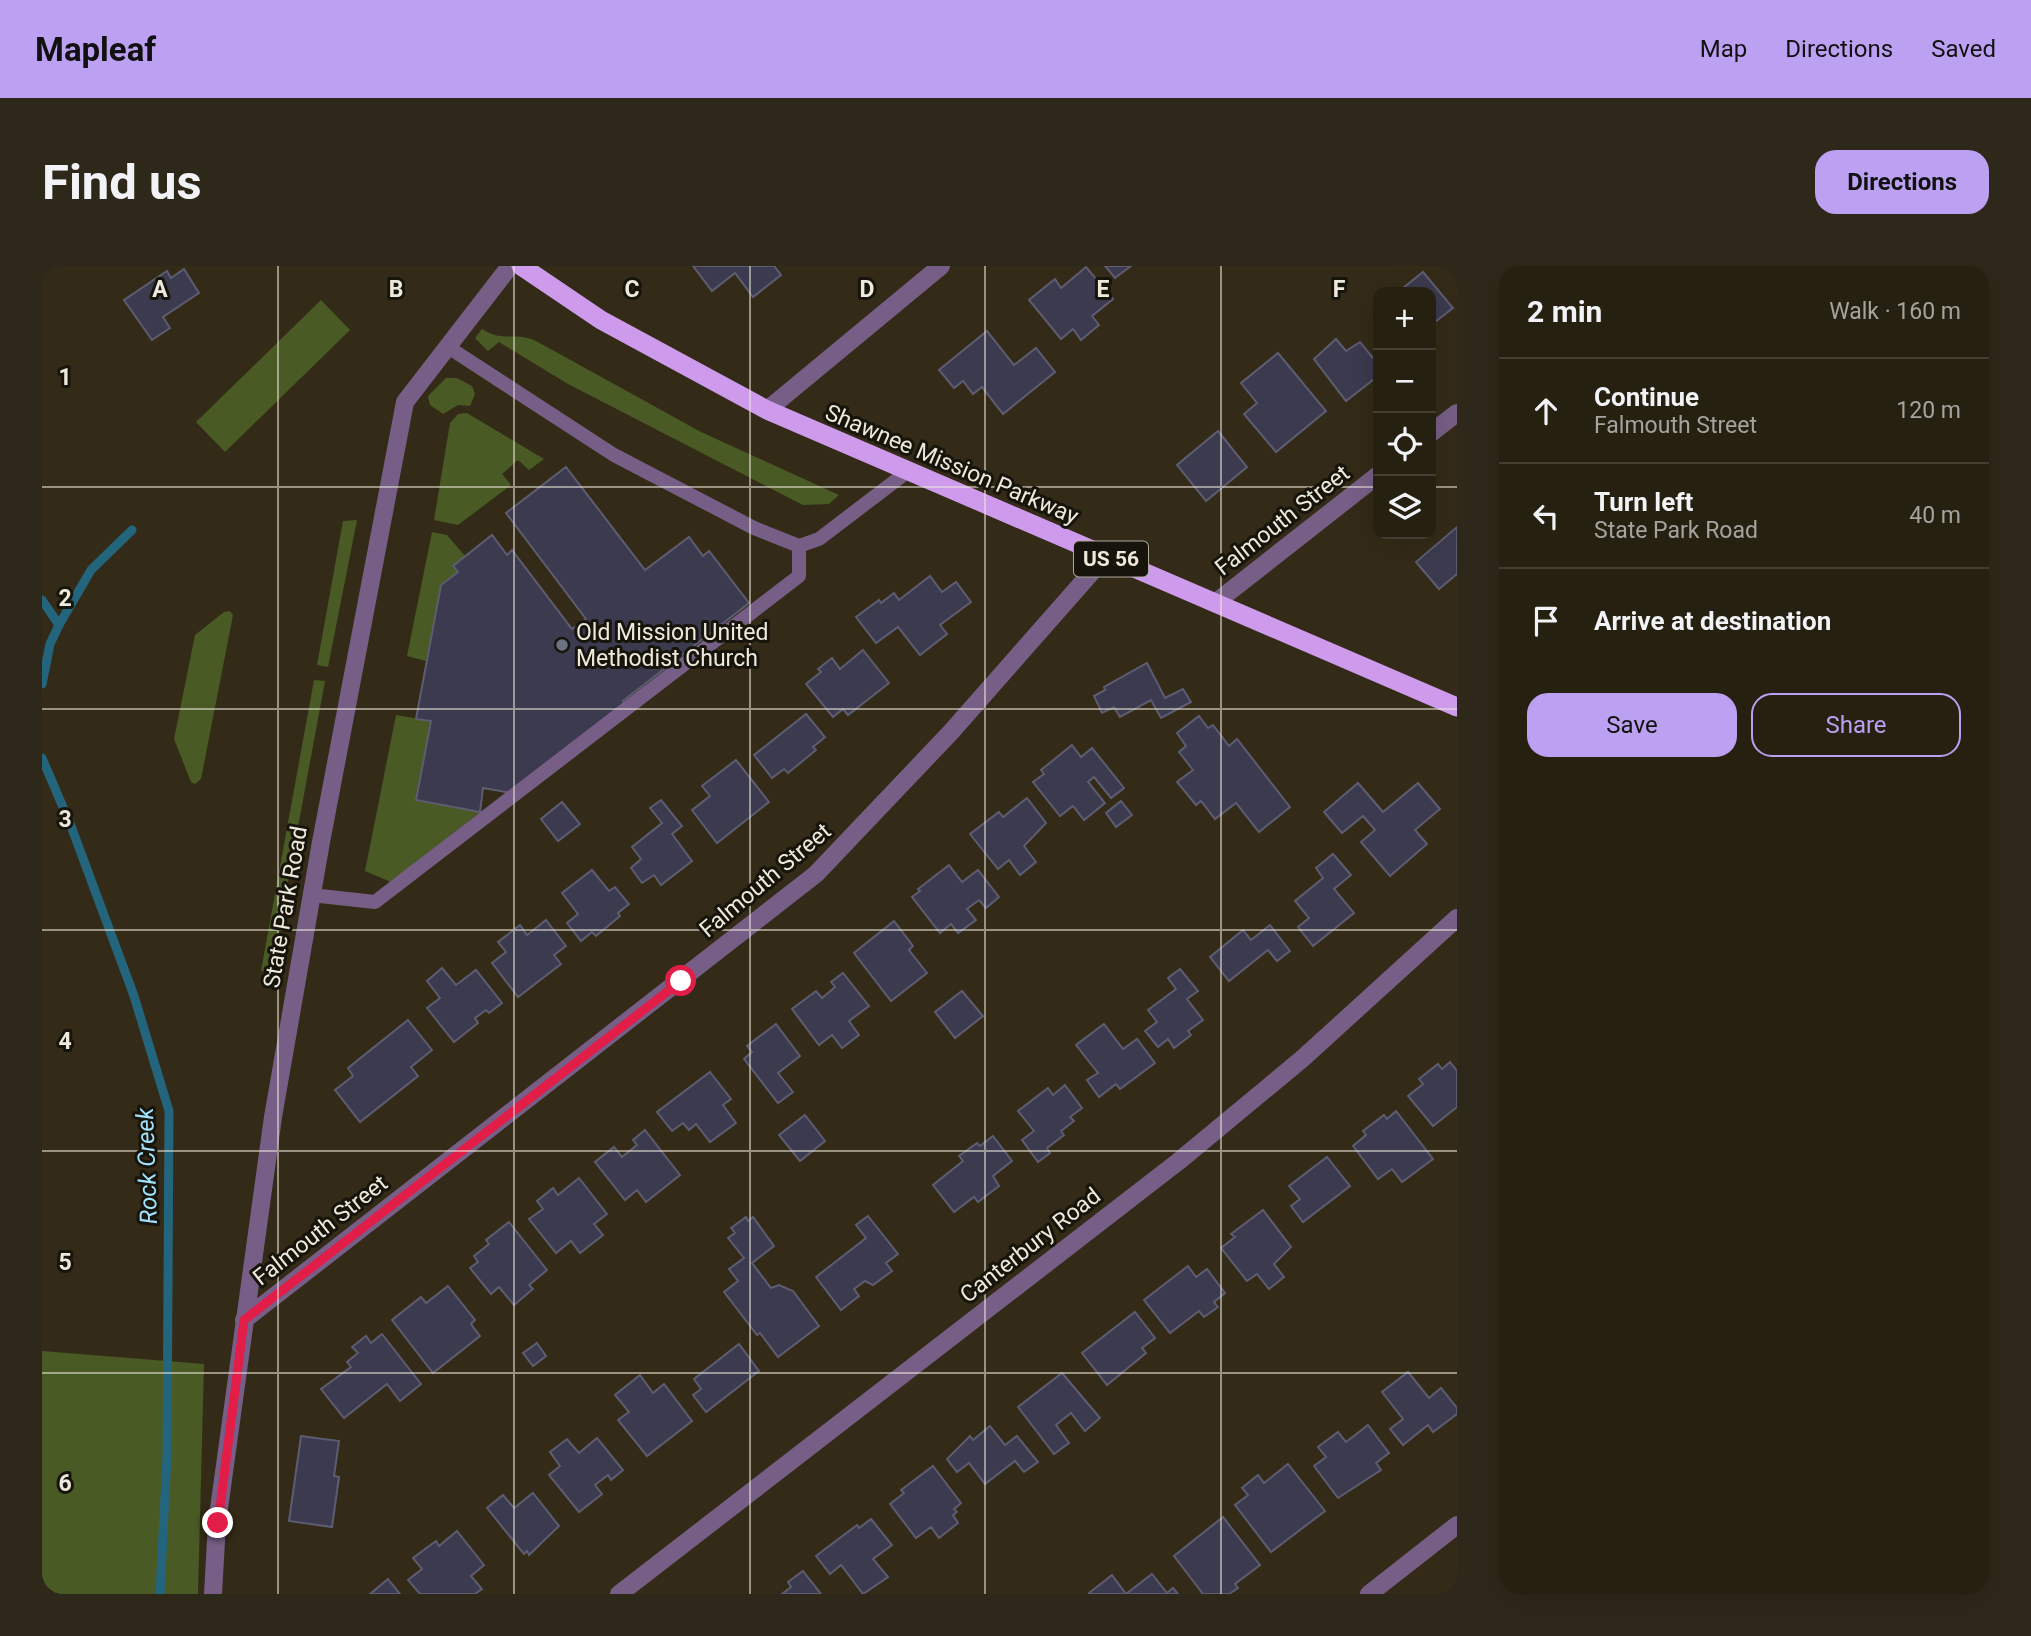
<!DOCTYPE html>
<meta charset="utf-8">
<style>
body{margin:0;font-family:Roboto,sans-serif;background:#2e281a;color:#f1f3f6}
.controls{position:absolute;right:21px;top:21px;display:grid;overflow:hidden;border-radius:14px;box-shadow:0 7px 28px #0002}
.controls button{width:63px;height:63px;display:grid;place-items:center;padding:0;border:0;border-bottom:2px solid #423e31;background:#262011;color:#f1f3f6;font:35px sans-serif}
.stop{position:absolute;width:21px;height:21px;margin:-16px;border:5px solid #e11d48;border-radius:50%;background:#fff}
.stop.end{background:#e11d48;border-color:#fff;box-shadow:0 2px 7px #0008}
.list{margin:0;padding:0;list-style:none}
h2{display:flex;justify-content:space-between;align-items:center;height:91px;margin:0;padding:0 28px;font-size:30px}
h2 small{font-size:23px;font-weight:400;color:#a4a39f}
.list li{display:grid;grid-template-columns:46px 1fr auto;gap:21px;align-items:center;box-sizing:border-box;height:105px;padding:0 28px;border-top:2px solid #423e31}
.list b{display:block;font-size:26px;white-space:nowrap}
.list p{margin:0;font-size:23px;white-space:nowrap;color:#a4a39f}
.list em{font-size:23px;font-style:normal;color:#a4a39f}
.actions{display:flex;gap:14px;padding:21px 28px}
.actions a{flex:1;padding:16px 0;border:2px solid #bca0f2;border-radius:21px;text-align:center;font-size:24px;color:#bca0f2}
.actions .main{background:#bca0f2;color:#111}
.icon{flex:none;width:38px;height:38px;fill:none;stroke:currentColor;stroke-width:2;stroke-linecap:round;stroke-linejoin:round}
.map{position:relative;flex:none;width:1415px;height:1328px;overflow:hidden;border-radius:21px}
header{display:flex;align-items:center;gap:42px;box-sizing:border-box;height:98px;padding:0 35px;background:#bca0f2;color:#111}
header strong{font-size:33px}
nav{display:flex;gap:38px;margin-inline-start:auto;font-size:24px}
.intro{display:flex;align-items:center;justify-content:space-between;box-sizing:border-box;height:168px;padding:0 42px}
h1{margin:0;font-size:49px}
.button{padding:18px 32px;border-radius:21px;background:#bca0f2;color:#111;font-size:24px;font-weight:700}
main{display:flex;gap:42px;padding:0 42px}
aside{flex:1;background:#262011;border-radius:21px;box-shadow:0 7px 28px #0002}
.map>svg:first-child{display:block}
.green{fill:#495a25}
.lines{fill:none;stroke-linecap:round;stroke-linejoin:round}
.stream{stroke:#24657e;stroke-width:9}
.building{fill:#3b3a4e;stroke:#5d5c71;stroke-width:2}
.service{stroke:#775e86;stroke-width:14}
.minor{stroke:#775e86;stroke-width:18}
.trunk{stroke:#ce9aec;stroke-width:19}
.route{stroke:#e11d48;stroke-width:9}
.grid{fill:none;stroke:#eee9dd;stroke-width:2;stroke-opacity:0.55}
.worship-dot{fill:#6b7280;stroke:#17140b;stroke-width:2.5}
.labels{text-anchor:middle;stroke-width:6;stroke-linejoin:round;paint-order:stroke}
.shield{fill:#17140b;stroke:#aea99e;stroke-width:2}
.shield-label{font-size:21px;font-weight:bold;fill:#eee9dd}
.street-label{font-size:23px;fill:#eee9dd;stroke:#17140b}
.poi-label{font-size:23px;fill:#eee9dd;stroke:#17140b;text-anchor:start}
.water-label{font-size:24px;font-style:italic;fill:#a2e1fd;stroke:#17140b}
.grid-label{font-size:23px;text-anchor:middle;font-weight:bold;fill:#eee9dd;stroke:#17140b;stroke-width:6;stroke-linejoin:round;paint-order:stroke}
</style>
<header>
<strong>Mapleaf</strong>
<nav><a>Map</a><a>Directions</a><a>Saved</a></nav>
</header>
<div class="intro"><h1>Find us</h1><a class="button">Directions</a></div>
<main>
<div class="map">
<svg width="1415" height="1328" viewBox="0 0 1415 1328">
<rect width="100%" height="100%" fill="#332b17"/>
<!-- green -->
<g class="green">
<polygon points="279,34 308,64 183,186 154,156"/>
<path d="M440,63c22,14 32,2 54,12l165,91 138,63 -10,9 -26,1 -235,-121 -69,-42 -11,9 -13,-13z"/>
<polygon points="404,112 415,112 430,120 433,128 428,140 416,139 401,148 388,139 386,130"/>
<polygon points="425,147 502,193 487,204 476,194 460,208 469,219 416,259 392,254 408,157 416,148"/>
<polygon points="315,254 286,401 275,399 301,255"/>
<polygon points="390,266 405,269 423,290 411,300 416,306 399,319 384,395 365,390"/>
<polygon points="188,345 191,349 159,513 153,518 149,516 132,473 153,369 182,346"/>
<polygon points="272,414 283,415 229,707 219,705"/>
<polygon points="354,449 389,455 374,533 438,546 349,616 323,605"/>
<polygon points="0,1085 162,1098 156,1328 0,1328"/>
</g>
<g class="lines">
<!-- stream -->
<g class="stream">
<polyline points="0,334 17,359 8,378 0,418"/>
<polyline points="17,359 49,304 90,264"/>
<polyline points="0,492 29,560 92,730 127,845 125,1190 118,1328"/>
</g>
</g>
<!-- building -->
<g class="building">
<polygon points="651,0 732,0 739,9 711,31 693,7 670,25"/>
<polygon points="1063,0 1089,0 1073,12"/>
<polygon points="1044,1 1071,33 1050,50 1057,59 1039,74 1031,63 1019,73 987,34 1013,13 1019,22"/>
<polygon points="142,3 157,27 121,51 128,62 110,74 82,34 125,5 129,12"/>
<polygon points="1381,6 1411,42 1389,59 1389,26 1356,26"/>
<polygon points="945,65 972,99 994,82 1013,106 961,148 940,121 931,128 921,115 912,122 897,104"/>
<polygon points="1294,73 1304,85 1318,76 1336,98 1336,110 1304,135 1272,93"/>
<polygon points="1236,87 1284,145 1234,186 1202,148 1215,137 1199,117"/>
<polygon points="1176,165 1205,201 1164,235 1135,199"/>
<polygon points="524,201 603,304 647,271 661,290 667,285 707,337 581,435 584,439 470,527 441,522 438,546 374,534 389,455 374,453 399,319 416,306 411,300 450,269 465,289 470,284 530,363 544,353 464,247"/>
<polygon points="1415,261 1415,308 1397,323 1374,296"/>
<polygon points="888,310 900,326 914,316 929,336 898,359 905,368 878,389 856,361 834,377 814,351 837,334 839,337 852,327 857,334"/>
<polygon points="821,384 847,417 806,449 801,443 791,451 764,418 779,406 776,403 790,392 798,403"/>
<polygon points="1105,397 1123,432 1141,423 1149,436 1119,452 1109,434 1078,451 1072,441 1060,447 1052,430 1063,424 1062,421"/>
<polygon points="764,448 783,471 771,481 774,484 746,507 742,503 730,512 712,489"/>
<polygon points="1157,450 1166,462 1171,459 1187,480 1195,473 1248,541 1217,566 1194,537 1173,553 1159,535 1154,539 1135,516 1151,504 1137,486 1144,480 1135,467"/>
<polygon points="1030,479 1039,491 1050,482 1082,522 1069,532 1052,511 1046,516 1063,537 1042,554 1031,540 1018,550 991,516 1002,508 999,504"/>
<polygon points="694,494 727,536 675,577 650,544 668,530 660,520"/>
<polygon points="1316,517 1341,546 1376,517 1398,543 1373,564 1385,578 1348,610 1319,576 1333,564 1321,550 1300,567 1282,546"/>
<polygon points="985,532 1004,557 982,580 994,596 978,609 967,594 956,603 928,568 957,546 961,551"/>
<polygon points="619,534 640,560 630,568 650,595 619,619 612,609 600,617 589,602 599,593 590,581 620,557 608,542"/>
<polygon points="1079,535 1090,549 1074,561 1064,547"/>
<polygon points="520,536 538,558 516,575 499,553"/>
<polygon points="1291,588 1309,609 1292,623 1312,647 1271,680 1256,661 1267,652 1253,635 1281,612 1274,602"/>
<polygon points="907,599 920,616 936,604 957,631 944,642 937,634 925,643 934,654 916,667 909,658 898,667 870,631 878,625 876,623"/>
<polygon points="550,604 567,625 573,621 587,638 576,647 578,650 554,670 550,666 539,675 525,657 536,648 520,627"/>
<polygon points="504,654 524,680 512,689 519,698 476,731 450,697 464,686 456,676 478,659 485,669"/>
<polygon points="852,655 871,680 867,684 885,707 849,735 812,687"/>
<polygon points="1228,659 1248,685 1235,695 1226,684 1187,715 1168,691 1201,664 1209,674"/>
<polygon points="400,702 414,719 434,704 460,737 447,747 444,744 433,752 436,757 412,776 385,742 398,732 385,715"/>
<polygon points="1138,703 1156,725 1145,733 1161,754 1146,765 1149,769 1132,782 1126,773 1116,781 1103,765 1115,756 1106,744 1134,723 1126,712"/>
<polygon points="801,707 827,740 807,755 817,769 800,782 790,769 777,779 750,743 774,725 780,732 793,721 789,716"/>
<polygon points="920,725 941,750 913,772 893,746"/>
<polygon points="366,754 390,784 369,801 376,810 318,856 293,824 311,810 306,802"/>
<polygon points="734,758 758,790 736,807 751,826 736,837 702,793 710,786 705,780"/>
<polygon points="1062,758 1081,783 1095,773 1113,797 1078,823 1074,818 1057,831 1045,814 1056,807 1034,779"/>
<polygon points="1408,796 1415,805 1415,841 1391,860 1366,830 1381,818 1377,813 1396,798 1400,803"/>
<polygon points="668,806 689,833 681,839 694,857 668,876 654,858 647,864 641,857 630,865 615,846"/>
<polygon points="1023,819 1040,842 1028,851 1032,855 1019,865 1022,869 1005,882 1008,887 996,896 980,874 992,865 976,845 1006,822 1011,829"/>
<polygon points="1354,845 1391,893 1360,916 1350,903 1336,913 1311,880 1324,869 1321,865 1342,849 1345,853"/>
<polygon points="763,849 783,875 758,895 737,869"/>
<polygon points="603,864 638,909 604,936 595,924 583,934 553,896 572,881 580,891 595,879 591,874"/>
<polygon points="951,870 970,895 951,910 957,920 936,936 932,931 912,946 891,919 921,895 917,890 935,877 938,880"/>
<polygon points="1285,891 1308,920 1261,956 1249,940 1258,933 1247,920"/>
<polygon points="537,912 565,948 552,958 561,969 538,987 529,975 514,987 487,953 501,943 495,935 511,922 516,929"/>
<polygon points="1221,944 1249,981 1232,998 1242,1011 1227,1023 1215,1008 1205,1015 1179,982 1193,971 1189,968"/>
<polygon points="826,950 856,988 844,997 850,1005 831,1019 823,1015 812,1023 817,1030 799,1044 774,1011 824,972 814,959"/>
<polygon points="704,951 706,955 711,951 732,980 710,997 729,1022 737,1019 751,1025 777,1060 736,1091 718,1067 715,1069 682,1026 696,1015 687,1003 702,992 686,972 693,967 689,962"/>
<polygon points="467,956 505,1004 487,1019 491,1023 472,1039 457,1021 449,1028 428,1002 436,996 432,990 447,978 444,974"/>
<polygon points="1146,1000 1154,1011 1165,1003 1183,1027 1172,1036 1176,1041 1162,1051 1157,1045 1128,1067 1102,1034"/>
<polygon points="406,1020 433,1054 429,1058 438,1070 391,1107 350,1054 379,1031 384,1037"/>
<polygon points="1093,1046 1113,1072 1100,1082 1104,1087 1065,1119 1040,1087"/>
<polygon points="340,1068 379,1118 358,1135 345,1118 302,1152 279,1123 309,1101 305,1096 316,1087 310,1081 324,1070 329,1077"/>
<polygon points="495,1077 504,1090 491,1100 481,1087"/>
<polygon points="697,1078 717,1105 664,1146 651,1129 659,1123 652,1113"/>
<polygon points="1366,1106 1387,1132 1399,1122 1415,1142 1415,1148 1391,1166 1386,1159 1361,1179 1348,1163 1361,1153 1340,1126"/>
<polygon points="1020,1107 1058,1152 1043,1165 1029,1147 1014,1159 1027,1177 1012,1188 976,1141"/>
<polygon points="598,1109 611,1127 622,1118 650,1155 605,1190 576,1154 587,1146 573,1129"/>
<polygon points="1326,1159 1347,1187 1334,1197 1339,1204 1296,1232 1272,1200 1284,1191 1276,1181 1296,1166 1304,1176"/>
<polygon points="948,1160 963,1179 975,1170 996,1196 982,1206 973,1195 943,1218 927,1197 915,1206 905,1193 928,1170 931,1174"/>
<polygon points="259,1170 297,1175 292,1210 297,1211 290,1261 247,1255"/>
<polygon points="555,1172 581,1204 569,1214 566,1209 553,1219 560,1228 537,1246 507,1209 518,1200 508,1186 525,1173 537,1187"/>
<polygon points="1246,1198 1283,1245 1229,1286 1193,1239 1206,1229 1200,1222 1216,1209 1222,1217"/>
<polygon points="891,1200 919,1237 912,1243 915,1246 911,1249 916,1257 897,1272 889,1261 874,1272 848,1238 862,1227 859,1224"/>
<polygon points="491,1227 517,1260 487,1289 485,1285 482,1288 445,1242 461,1229 472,1242"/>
<polygon points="1181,1251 1218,1299 1193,1318 1196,1322 1187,1328 1161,1328 1132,1290"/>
<polygon points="829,1253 850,1279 831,1293 846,1311 821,1328 799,1299 788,1308 774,1290 815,1259 817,1262"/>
<polygon points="415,1265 442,1299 429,1310 440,1323 433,1328 378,1328 366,1314 380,1303 371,1292 394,1275 397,1280"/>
<polygon points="761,1305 779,1328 740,1328 749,1321 746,1316"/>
<polygon points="1110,1308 1125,1327 1131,1322 1136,1328 1084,1328"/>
<polygon points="1070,1309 1084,1328 1048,1328 1047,1327"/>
<polygon points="346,1313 358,1328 328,1328"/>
</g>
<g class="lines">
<!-- service -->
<g class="service">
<polyline points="406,81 572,189 712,262 757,280 777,273 865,206"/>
<polyline points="269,629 333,636 757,310 757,280"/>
</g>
<!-- minor -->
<g class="minor">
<polyline points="725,144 899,0"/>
<polyline points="1389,167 1415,147"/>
<polyline points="1173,337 1336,209"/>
<polyline points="202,1054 774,608 909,466 1063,291"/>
<polyline points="171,1328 175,1257 231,851 279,576 363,136 468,0"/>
<polyline points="577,1328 1137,895 1260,793 1415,652"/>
<polyline points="1327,1328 1415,1259"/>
</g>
<!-- trunk -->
<polyline class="trunk" points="479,0 559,54 725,144 1415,441"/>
</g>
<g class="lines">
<!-- route -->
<polyline class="route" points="176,1257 202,1054 639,715"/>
</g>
<!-- grid -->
<path class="grid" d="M236,0v1328M472,0v1328M708,0v1328M943,0v1328M1179,0v1328M0,221h1336M1389,221h26M0,443h1415M0,664h1415M0,885h1415M0,1107h1415"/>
<!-- markers -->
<circle class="worship-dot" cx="520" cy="379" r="7"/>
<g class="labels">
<!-- shield labels -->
<rect class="shield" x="1032" y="275.5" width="74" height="35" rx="5"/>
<g class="shield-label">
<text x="1069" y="300">US 56</text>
</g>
<!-- street labels -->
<g class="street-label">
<text transform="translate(910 198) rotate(23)" y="8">Shawnee Mission Parkway</text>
<text transform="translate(1240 254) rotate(-38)" y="8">Falmouth Street</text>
<text transform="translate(723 614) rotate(-40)" y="8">Falmouth Street</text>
<text transform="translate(243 641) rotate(-80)" y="8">State Park Road</text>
<text transform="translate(278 964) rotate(-38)" y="8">Falmouth Street</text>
<text transform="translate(988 979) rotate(-38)" y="8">Canterbury Road</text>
</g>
<!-- poi labels -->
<g class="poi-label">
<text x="534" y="374">Old Mission United<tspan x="534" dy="26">Methodist Church</tspan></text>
</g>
<!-- water labels -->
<g class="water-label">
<text transform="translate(105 900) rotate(-92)" y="8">Rock Creek</text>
</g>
</g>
<g class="grid-label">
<text x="118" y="31">A</text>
<text x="354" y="31">B</text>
<text x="590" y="31">C</text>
<text x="825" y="31">D</text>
<text x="1061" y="31">E</text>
<text x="1297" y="31">F</text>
<text x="23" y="119">1</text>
<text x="23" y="340">2</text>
<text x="23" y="561">3</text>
<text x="23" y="783">4</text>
<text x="23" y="1004">5</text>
<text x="23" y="1225">6</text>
</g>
</svg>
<div class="controls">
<button>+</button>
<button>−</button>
<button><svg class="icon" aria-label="locate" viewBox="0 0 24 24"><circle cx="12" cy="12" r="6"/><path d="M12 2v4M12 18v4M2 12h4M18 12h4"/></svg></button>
<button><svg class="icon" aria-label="layers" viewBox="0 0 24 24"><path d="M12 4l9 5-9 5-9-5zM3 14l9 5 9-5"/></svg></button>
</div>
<div class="stop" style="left:639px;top:715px"></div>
<div class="stop end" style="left:176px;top:1257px"></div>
</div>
<aside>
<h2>2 min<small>Walk · 160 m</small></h2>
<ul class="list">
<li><svg class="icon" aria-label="ahead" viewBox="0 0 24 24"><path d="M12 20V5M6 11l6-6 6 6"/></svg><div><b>Continue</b><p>Falmouth Street</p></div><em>120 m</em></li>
<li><svg class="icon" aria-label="left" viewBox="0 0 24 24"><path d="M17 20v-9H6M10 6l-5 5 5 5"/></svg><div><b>Turn left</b><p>State Park Road</p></div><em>40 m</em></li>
<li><svg class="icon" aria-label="arrive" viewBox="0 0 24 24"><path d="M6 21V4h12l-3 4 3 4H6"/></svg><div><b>Arrive at destination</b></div></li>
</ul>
<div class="actions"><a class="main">Save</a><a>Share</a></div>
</aside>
</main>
